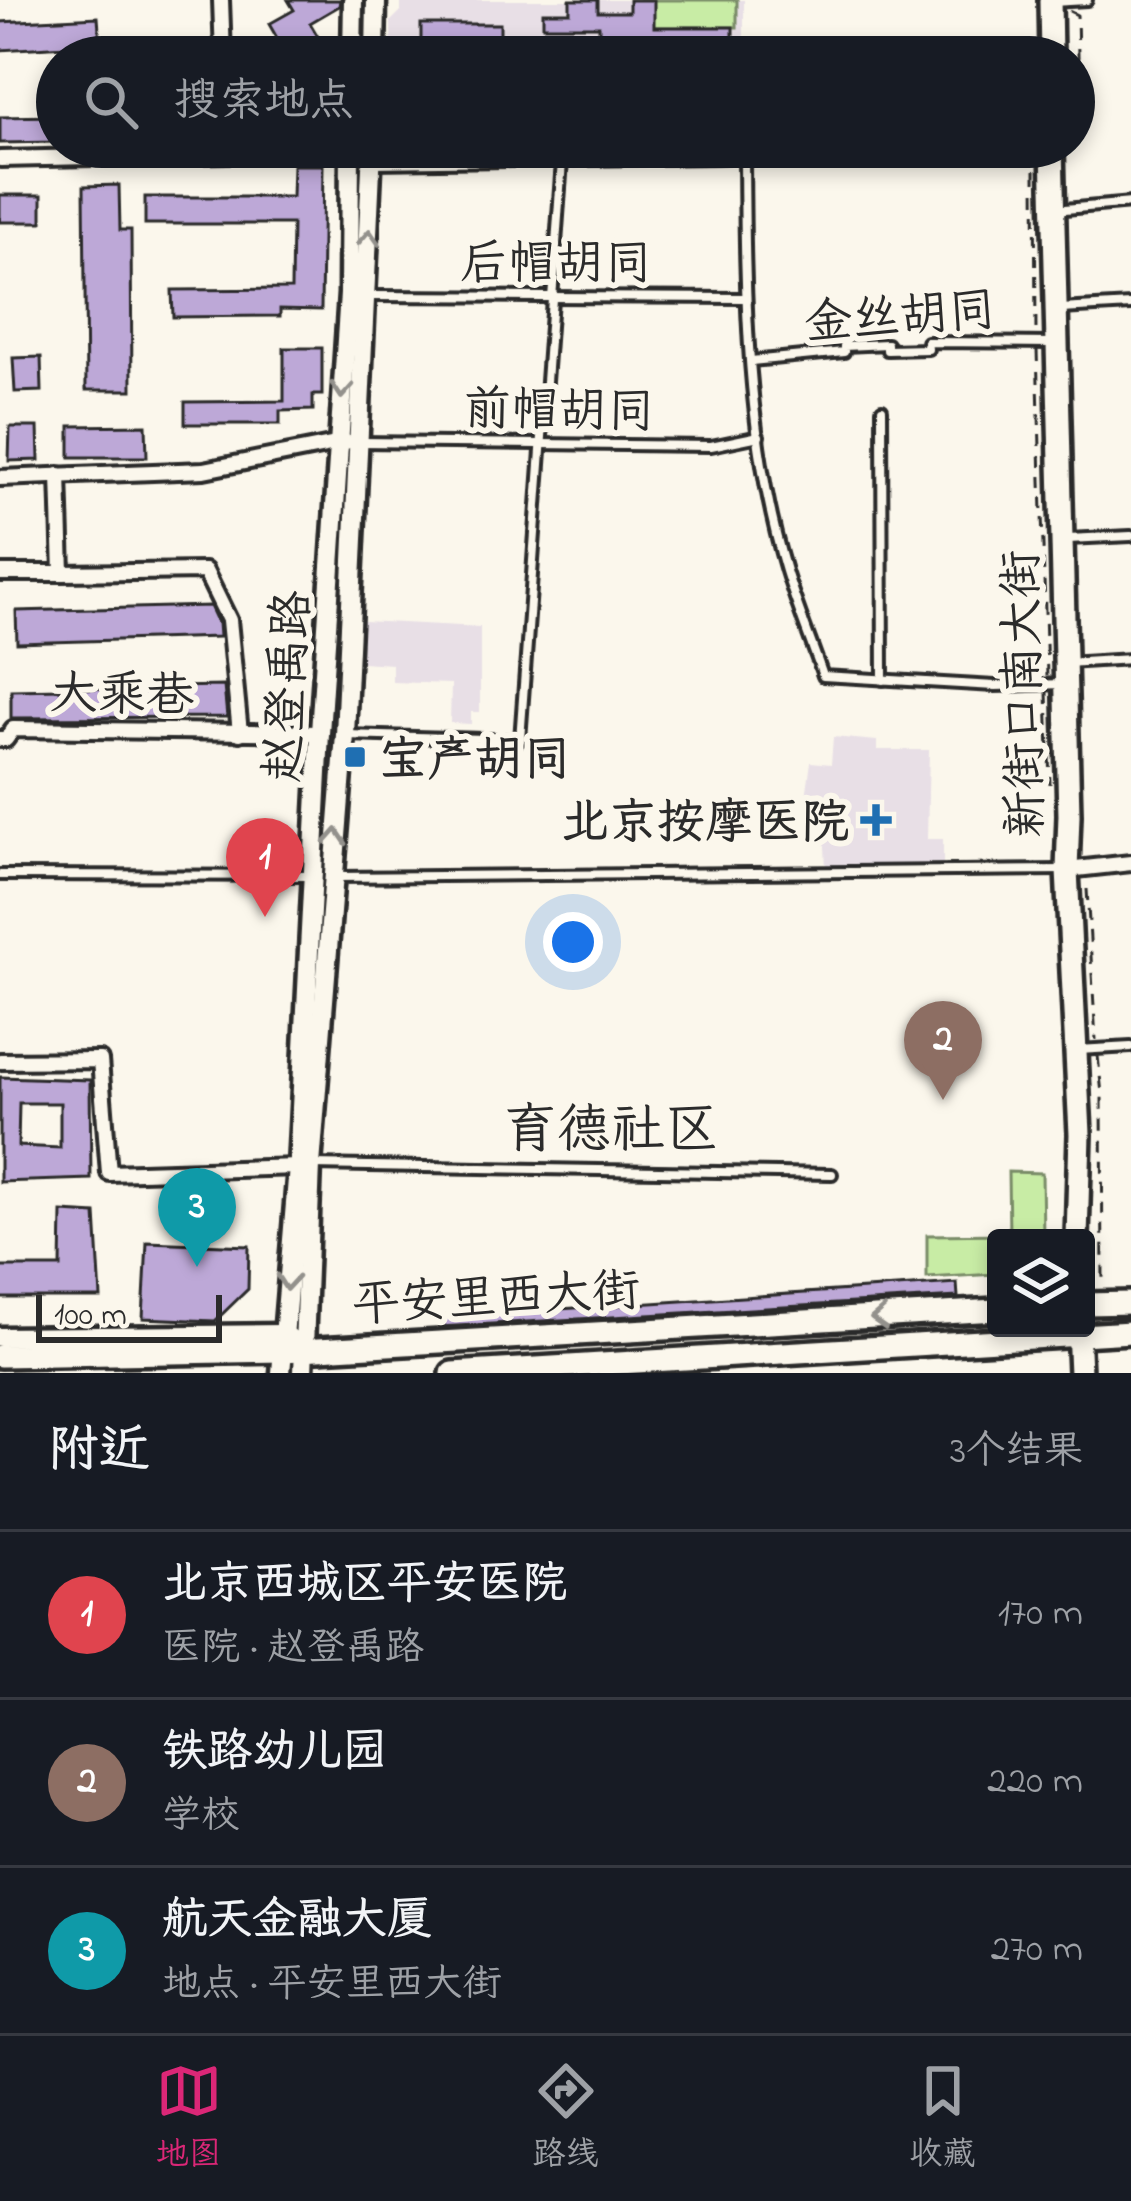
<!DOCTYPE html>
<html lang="zh">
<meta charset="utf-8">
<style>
body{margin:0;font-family:"Indie Flower","LXGW WenKai TC",sans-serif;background:#20242c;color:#f1f3f6}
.controls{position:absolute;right:36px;bottom:36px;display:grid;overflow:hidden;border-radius:12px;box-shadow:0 6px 18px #0003}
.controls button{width:108px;height:108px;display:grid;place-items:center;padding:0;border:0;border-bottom:3px solid #363941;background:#171b24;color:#f1f3f6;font:60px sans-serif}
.scale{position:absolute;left:36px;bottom:30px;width:186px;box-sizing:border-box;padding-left:12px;border:6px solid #2b2b2b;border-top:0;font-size:33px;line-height:42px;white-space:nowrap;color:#2b2b2b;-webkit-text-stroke:9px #fbf7ec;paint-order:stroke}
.you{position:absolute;left:573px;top:942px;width:42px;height:42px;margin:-30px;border:9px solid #fff;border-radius:50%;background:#1a73e8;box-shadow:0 0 0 18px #1a73e833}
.badge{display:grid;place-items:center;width:78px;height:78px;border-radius:50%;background:#db2777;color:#fff;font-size:39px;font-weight:700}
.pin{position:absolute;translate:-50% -99px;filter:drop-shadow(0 3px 6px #0008)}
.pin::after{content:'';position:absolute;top:63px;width:42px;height:36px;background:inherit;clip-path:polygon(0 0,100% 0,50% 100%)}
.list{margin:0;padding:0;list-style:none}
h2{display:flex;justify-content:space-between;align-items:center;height:156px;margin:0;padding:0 48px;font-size:51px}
h2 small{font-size:39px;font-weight:400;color:#9ea1a6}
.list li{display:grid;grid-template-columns:78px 1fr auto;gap:36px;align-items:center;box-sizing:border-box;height:168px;padding:0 48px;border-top:3px solid #363941}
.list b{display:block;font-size:45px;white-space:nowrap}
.list p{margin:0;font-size:39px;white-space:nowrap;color:#9ea1a6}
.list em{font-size:39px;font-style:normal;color:#9ea1a6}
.icon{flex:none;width:66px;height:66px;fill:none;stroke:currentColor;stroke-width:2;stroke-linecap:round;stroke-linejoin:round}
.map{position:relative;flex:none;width:1131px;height:1373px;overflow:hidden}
.search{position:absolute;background:#171b24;box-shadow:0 6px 18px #0003;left:36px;right:36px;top:36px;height:132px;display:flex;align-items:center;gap:30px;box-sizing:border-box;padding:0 42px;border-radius:66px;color:#9ea1a6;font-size:45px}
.sheet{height:660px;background:#171b24}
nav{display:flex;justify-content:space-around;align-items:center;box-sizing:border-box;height:168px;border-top:3px solid #363941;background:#171b24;font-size:33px;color:#9ea1a6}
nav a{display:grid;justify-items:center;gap:6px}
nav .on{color:#db2777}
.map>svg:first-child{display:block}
.built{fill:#e8dfe6}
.green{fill:#c8eca5;stroke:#7a8c68;stroke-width:3}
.building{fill:#bda8d7;stroke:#2b2b2b;stroke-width:3;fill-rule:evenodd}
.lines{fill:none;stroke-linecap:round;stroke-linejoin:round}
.lane-casing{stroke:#2b2b2b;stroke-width:16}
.street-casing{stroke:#2b2b2b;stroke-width:22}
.secondary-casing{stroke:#2b2b2b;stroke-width:27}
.primary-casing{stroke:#2b2b2b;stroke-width:30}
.path{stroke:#2b2b2b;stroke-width:3;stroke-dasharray:12 9;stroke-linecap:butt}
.lane{stroke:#fbf7ec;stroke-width:8}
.street{stroke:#fbf7ec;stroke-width:14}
.secondary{stroke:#fbf7ec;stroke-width:18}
.primary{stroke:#fbf7ec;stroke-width:21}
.oneway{stroke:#93918c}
.poi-dot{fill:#1f6fb2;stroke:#fbf7ec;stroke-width:4.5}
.labels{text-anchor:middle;stroke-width:12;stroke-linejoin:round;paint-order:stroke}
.street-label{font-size:48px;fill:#2b2b2b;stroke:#fbf7ec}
.poi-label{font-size:48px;font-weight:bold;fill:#2b2b2b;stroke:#fbf7ec;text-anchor:start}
.quarter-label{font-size:54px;fill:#2b2b2b;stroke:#fbf7ec}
</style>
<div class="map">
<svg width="1131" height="1373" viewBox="0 0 1131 1373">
<rect width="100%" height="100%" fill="#fbf7ec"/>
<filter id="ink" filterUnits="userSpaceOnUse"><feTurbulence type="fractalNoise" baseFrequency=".00833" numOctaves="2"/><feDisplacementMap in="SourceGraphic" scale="24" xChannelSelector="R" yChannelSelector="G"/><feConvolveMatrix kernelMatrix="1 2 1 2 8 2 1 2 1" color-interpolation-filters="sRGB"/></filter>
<g filter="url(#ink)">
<!-- built -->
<g class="built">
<polygon points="401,0 744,0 744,57 392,57 391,21 401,11"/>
<polygon points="363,621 480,627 480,712 471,712 471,724 450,723 451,684 392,682 392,664 361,662"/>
<polygon points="833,737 877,741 877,750 929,750 927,839 943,839 943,867 826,869 823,802 806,797 811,762 831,764"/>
</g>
<!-- green -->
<g class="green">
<rect x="640" y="0" width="97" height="27"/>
<polygon points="1008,1172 1042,1173 1043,1238 996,1238 996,1274 927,1278 927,1235 1009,1234"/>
</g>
<!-- building -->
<g class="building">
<polygon points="288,0 340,0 339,6 310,23 330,57 288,57 269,24 294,10"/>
<polygon points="570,0 598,0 598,12 629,12 629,0 654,0 654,27 733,27 733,40 724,40 724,57 542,57 542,46 599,46 599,26 543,26 543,12 570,12"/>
<polygon points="98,17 100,44 0,50 0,22"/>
<polygon points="421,24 500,24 500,57 481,57 481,51 439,51 439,57 421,57"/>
<polygon points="57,116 57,142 0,143 0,117"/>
<polygon points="293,165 323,165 321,310 280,309 280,316 173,317 172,290 291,289 292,224 145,224 145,197 292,197"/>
<polygon points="119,185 120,230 131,230 132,390 86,390 84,186"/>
<rect x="0" y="195" width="42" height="27"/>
<polygon points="284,348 322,348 322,395 313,395 313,410 280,411 280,424 185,424 185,402 284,401"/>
<polygon points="41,357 42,391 15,392 13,358"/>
<polygon points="146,425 147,457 70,457 70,426"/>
<polygon points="10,427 38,427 39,460 9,461"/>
<polygon points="210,606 218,623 219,637 17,643 16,611"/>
<polygon points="224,686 227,717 11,718 11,690"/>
<path d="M0,1077l90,3 1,99 -91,3zM19,1103h41v45l-42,-2z"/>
<polygon points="62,1212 96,1214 101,1298 0,1298 0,1267 61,1267"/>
<polygon points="147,1242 249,1246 248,1289 215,1321 143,1318"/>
<polygon points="957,1283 958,1297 439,1327 438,1317"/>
</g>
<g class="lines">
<defs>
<g id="lane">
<polyline points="1052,2 1087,0"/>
<path d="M744,157c1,138 2,281 42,414 11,36 25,70 37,105l172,10 69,-2"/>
<polyline points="373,163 716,158 872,147"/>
<polyline points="1054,210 1131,203"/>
<polyline points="367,296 745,298"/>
<polyline points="1061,309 1131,305"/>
<polyline points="751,361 844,352 844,346 887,344 887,350 928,349 927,342 1053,343"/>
<polyline points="882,409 883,680"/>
<polyline points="358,442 711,446 759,436"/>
<polyline points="1068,539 1131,536"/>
<polyline points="1066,663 1131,659"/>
<polyline points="346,735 520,740 562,161"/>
<polyline points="0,875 313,876"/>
<polyline points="336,877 1065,870"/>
<polyline points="1078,1050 1131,1047"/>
<polyline points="312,1165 832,1174"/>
</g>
<g id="street">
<polyline points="221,0 223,57"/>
<polyline points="0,159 227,154 324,147"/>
<polyline points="59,475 62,573 205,571 229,620 240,733"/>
<polyline points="0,478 204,470 346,442"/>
<polyline points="0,573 62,573"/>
<polyline points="0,739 6,739 13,729 320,733"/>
<polyline points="1067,870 1131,863"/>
<polyline points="0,1061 100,1060 109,1173 298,1167"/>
</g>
<g id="secondary">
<polyline points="352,57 353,0"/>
<polyline points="375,57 376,0"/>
<polyline points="0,1337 282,1334 290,1338"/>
<polyline points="281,1373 298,1167 320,733 349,294 350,147"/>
<polyline points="303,1373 311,1165 345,735 372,147"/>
</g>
<g id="primary">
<polyline points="1050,0 1051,57"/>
<polyline points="1052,147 1069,815 1067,870 1080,1134 1077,1238"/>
<polyline points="1086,1304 1131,1303"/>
<polyline points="1078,1328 1080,1373"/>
<polyline points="0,1356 283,1351 996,1310"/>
<polyline points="452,1373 1131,1332"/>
</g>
</defs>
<!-- lane casing -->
<use href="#lane" class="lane-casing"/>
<!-- street casing -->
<use href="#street" class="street-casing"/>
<!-- secondary casing -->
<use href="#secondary" class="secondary-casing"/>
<!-- primary casing -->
<use href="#primary" class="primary-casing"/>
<!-- path -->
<g class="path">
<polyline points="1069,11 1077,15 1080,136 1074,140"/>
<polyline points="1035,170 1036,335"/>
<polyline points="1037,350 1047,676"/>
<polyline points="1047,692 1050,784"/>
<polyline points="1087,889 1096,1040"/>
<polyline points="1098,1056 1102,1094 1103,1286"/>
</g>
<!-- lane -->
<use href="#lane" class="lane"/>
<!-- street -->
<use href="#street" class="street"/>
<!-- secondary -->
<use href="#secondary" class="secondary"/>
<!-- primary -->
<use href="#primary" class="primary"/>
</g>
<!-- one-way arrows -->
<defs><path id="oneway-chevron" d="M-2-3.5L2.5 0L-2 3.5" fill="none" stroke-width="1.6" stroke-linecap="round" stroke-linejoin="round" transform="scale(3)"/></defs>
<g class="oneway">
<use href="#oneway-chevron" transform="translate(369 238) rotate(-87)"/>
<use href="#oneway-chevron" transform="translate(342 390) rotate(94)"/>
<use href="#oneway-chevron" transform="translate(336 837) rotate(-86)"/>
<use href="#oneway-chevron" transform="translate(287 1282) rotate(95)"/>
<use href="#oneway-chevron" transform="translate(879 1318) rotate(177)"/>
</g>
</g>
<!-- markers -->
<g class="poi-dot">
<rect x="343" y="745" width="24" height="24" rx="6"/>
<path d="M870 802h12v12h12v12h-12v12h-12v-12h-12v-12h12z"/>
</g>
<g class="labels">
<!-- street labels -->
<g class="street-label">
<text x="556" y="278">后帽胡同</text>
<text transform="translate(900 314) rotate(-4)" y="17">金丝胡同</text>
<text transform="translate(559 408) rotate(1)" y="17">前帽胡同</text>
<text transform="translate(285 686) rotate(-87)" y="17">赵登禹路</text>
<text transform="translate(122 692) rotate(1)" y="17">大乘巷</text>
<text transform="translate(1021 694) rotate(-91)" y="17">新街口南大街</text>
<text transform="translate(496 1295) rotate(-3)" y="17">平安里西大街</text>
</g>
<!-- poi labels -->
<g class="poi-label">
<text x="379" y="774">宝产胡同</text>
<text x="849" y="837" text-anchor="end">北京按摩医院</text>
</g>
<!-- quarter labels -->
<g class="quarter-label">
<text x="611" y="1146">育德社区</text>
</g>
</g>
</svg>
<div class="controls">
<button><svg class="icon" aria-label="layers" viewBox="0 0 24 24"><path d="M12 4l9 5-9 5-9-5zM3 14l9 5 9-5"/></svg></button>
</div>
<div class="scale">100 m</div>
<div class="you"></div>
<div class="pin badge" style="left:265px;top:917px;background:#e0444e">1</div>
<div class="pin badge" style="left:943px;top:1100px;background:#8d6e63">2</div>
<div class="pin badge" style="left:197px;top:1267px;background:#0f9aa8">3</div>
<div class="search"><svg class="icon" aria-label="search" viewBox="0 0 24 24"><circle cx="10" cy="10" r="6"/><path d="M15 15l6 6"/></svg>搜索地点</div>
</div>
<section class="sheet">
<h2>附近<small>3个结果</small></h2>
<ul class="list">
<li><span class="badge" style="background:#e0444e">1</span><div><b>北京西城区平安医院</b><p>医院 · 赵登禹路</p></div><em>170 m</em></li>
<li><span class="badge" style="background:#8d6e63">2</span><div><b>铁路幼儿园</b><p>学校</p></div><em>220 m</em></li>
<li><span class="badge" style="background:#0f9aa8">3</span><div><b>航天金融大厦</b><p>地点 · 平安里西大街</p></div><em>270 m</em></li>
</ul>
</section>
<nav>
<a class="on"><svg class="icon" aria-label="map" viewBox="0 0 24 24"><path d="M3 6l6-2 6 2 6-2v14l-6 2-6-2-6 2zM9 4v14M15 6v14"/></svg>地图</a>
<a><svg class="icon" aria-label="directions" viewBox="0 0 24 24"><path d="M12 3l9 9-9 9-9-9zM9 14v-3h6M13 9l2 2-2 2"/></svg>路线</a>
<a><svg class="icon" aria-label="saved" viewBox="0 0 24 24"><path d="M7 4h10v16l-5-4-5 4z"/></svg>收藏</a>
</nav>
